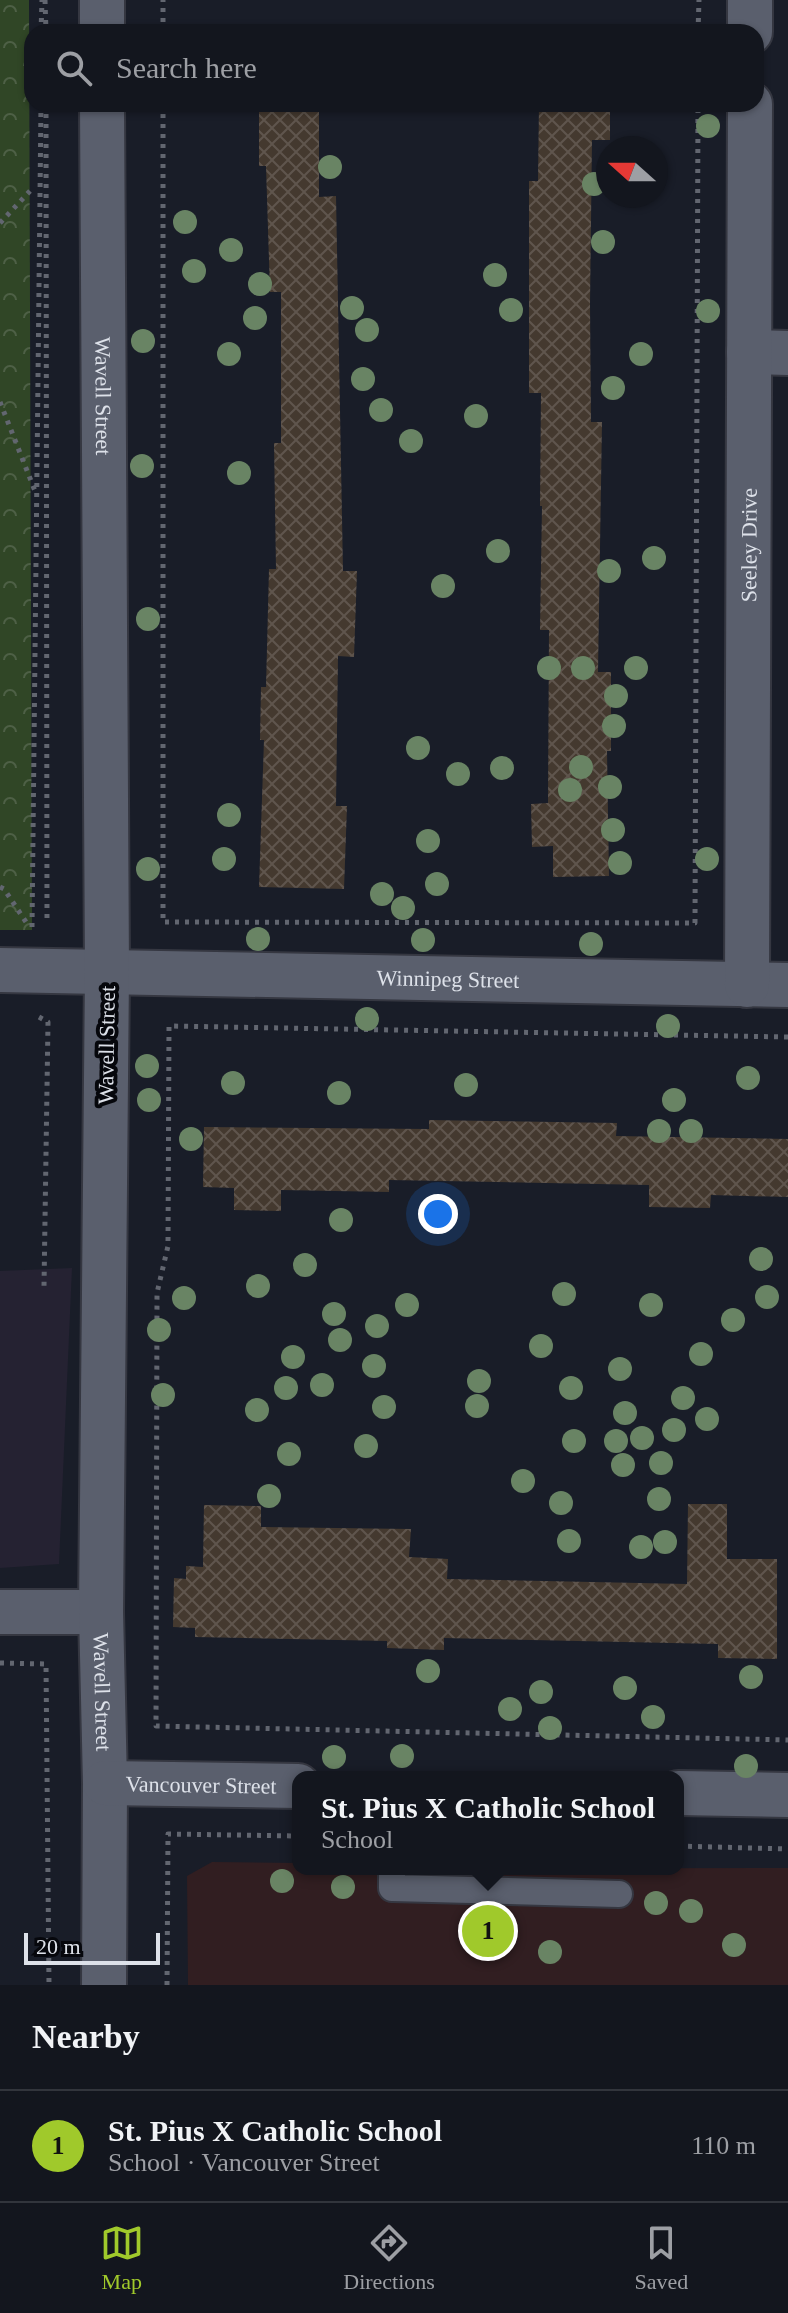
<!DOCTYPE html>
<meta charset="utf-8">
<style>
body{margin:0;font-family:"Times New Roman",serif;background:#1c1f27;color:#f1f3f6}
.compass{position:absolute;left:596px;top:136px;width:72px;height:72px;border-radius:50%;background:#13161e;box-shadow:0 2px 6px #0004;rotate:291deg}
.scale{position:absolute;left:24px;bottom:20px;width:136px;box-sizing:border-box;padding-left:8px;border:4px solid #dde1e9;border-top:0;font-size:22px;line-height:28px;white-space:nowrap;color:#dde1e9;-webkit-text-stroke:6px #06070c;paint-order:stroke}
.you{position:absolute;left:438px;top:1214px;width:28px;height:28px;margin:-20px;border:6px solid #fff;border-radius:50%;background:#1a73e8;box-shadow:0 0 0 12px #1a73e833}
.badge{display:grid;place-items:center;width:52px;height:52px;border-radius:50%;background:#a0c92b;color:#111;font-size:26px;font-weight:700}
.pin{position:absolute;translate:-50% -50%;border:4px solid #fff;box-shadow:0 2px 8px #0006}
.popup{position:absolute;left:292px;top:1771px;width:392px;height:104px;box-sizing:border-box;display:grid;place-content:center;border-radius:16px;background:#13161e;filter:drop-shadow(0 2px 6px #0005);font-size:26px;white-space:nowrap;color:#9d9fa4}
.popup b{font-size:30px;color:#f1f3f6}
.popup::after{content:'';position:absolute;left:50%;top:100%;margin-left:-16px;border:16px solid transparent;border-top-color:#13161e}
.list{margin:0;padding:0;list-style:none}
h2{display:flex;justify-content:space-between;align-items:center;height:104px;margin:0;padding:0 32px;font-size:34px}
h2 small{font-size:26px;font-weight:400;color:#9d9fa4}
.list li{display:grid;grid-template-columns:52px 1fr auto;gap:24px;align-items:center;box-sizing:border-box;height:112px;padding:0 32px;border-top:2px solid #32353c}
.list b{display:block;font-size:30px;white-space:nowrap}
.list p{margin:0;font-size:26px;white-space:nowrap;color:#9d9fa4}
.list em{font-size:26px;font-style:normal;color:#9d9fa4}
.icon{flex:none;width:44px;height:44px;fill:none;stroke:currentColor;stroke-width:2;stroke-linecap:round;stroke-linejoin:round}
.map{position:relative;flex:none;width:788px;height:1985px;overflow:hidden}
.search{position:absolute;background:#13161e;box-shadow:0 2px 6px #0004;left:24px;right:24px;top:24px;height:88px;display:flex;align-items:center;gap:20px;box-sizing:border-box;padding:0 28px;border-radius:24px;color:#9d9fa4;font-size:30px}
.sheet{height:216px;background:#13161e}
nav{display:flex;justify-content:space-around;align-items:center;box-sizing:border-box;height:112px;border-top:2px solid #32353c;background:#13161e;font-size:22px;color:#9d9fa4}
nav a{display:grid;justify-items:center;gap:4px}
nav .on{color:#a0c92b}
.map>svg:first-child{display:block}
.commercial{fill:#252232}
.education{fill:#311e21}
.forest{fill:url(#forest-crowns)}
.building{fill:url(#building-cross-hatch)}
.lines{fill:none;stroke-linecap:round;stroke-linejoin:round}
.service-casing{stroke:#353741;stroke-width:30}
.minor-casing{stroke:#353741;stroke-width:48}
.tertiary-casing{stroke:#353741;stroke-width:48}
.path{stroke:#626670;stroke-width:5;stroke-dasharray:4 6;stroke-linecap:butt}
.service{stroke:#5a5f6d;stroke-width:26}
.minor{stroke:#5a5f6d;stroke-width:44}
.tertiary{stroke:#5a5f6d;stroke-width:44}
.tree{fill:#698464}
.labels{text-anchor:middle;stroke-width:8;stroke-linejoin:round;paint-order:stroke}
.street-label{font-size:22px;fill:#dde1e9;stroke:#06070c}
</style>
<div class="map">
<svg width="788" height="1985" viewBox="0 0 788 1985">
<defs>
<pattern id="forest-crowns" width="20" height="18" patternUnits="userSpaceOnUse" patternTransform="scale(2)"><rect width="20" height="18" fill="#304626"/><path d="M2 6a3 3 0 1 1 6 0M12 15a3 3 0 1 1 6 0" fill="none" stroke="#4e6046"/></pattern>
<pattern id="building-cross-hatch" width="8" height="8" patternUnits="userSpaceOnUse" patternTransform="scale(2)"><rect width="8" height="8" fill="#44392f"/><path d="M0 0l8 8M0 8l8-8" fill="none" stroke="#5f554d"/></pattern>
</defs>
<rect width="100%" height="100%" fill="#191d28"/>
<!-- commercial -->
<polygon class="commercial" points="72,1268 59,1564 0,1568 0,1271"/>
<!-- education -->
<polygon class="education" points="212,1862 298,1863 298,1869 788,1868 788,1985 188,1985 187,1876"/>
<!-- forest -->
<polygon class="forest" points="0,0 29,0 32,930 0,930"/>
<!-- building -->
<g class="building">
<polygon points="259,104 319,104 319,197 336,196 343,571 357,571 354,657 338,656 336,806 347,806 344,889 259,887 264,740 260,740 261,687 266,687 269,569 276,569 274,443 281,443 281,292 270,292 266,166 259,166"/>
<polygon points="539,104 610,104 610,140 592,140 590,304 591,422 602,422 598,672 611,672 611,751 607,751 609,876 553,877 553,846 532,847 531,804 548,803 549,630 540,630 542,506 540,506 541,393 529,393 529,181 538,181"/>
<polygon points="429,1120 617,1123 616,1136 788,1139 788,1197 711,1195 710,1208 649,1207 649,1185 389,1180 389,1192 281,1190 281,1211 234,1210 234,1188 203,1187 204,1127 429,1129"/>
<polygon points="688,1504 727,1504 727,1559 777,1559 777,1659 718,1658 718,1644 444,1638 444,1650 387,1648 387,1641 195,1637 195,1628 173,1627 174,1578 186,1579 186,1566 203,1567 204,1505 261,1506 261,1527 411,1529 409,1557 448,1559 447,1579 687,1584"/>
</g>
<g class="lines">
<defs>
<polyline id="service" points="392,1869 392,1888 619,1894"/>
<g id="minor">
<polyline points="750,32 750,0"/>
<polyline points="749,352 788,353"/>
<path id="s1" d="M0,970l788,15"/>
<path id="s2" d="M747,985l3,-881"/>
<polyline points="0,1612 101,1612"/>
</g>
<g id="tertiary">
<polyline points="102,0 102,32"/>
<path id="s3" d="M102,104l5,868 -6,640 4,171 -1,202"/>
<path id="s4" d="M105,1783l193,3"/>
<polyline points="678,1793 788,1795"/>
</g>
</defs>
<!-- service casing -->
<use href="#service" class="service-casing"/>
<!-- minor casing -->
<use href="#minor" class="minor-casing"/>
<!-- tertiary casing -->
<use href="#tertiary" class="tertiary-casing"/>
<!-- path -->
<g class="path">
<polyline points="45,0 46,32"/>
<polyline points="41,32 42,0"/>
<polyline points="163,32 163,0"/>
<polyline points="698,32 699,0"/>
<polyline points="46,104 47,924"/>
<polyline points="163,104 163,922 695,923 698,104"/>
<polyline points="0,223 30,191"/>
<polyline points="0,402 35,491"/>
<polyline points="0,887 4,889 28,925"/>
<polyline points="32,927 41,104"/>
<polyline points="39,1017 48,1022 44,1286"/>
<polyline points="788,1037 169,1026 168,1246 157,1293 156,1726 788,1740"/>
<polyline points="0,1663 46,1664 49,1985"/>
<polyline points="678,1846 788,1849"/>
<polyline points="167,1985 168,1834 298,1836"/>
</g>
<!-- service -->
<use href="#service" class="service"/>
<!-- minor -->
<use href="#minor" class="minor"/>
<!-- tertiary -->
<use href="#tertiary" class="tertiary"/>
</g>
<!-- trees -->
<g class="tree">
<circle cx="708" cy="126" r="12"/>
<circle cx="330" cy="167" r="12"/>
<circle cx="594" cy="184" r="12"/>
<circle cx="185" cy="222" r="12"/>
<circle cx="603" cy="242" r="12"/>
<circle cx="231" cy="250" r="12"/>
<circle cx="194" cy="271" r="12"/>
<circle cx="495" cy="275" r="12"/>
<circle cx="260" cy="284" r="12"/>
<circle cx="352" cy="308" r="12"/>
<circle cx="511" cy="310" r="12"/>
<circle cx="708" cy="311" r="12"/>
<circle cx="255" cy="318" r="12"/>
<circle cx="367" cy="330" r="12"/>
<circle cx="143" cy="341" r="12"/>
<circle cx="229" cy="354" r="12"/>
<circle cx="641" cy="354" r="12"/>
<circle cx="363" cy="379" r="12"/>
<circle cx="613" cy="388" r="12"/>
<circle cx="381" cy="410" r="12"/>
<circle cx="476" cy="416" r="12"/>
<circle cx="411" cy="441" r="12"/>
<circle cx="142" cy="466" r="12"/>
<circle cx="239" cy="473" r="12"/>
<circle cx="498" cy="551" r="12"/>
<circle cx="654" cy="558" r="12"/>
<circle cx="609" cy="571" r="12"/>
<circle cx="443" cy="586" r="12"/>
<circle cx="148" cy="619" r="12"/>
<circle cx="549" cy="668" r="12"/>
<circle cx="583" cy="668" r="12"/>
<circle cx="636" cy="668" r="12"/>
<circle cx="616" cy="696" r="12"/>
<circle cx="614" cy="726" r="12"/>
<circle cx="418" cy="748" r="12"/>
<circle cx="581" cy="767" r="12"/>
<circle cx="502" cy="768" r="12"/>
<circle cx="458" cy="774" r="12"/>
<circle cx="610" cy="787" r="12"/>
<circle cx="570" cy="790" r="12"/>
<circle cx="229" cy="815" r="12"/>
<circle cx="613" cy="830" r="12"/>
<circle cx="428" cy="841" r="12"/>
<circle cx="224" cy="859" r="12"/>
<circle cx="707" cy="859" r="12"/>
<circle cx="620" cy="863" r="12"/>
<circle cx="148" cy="869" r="12"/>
<circle cx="437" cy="884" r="12"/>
<circle cx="382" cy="894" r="12"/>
<circle cx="403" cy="908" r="12"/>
<circle cx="258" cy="939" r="12"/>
<circle cx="423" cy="940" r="12"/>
<circle cx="591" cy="944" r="12"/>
<circle cx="367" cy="1019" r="12"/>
<circle cx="668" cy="1026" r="12"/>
<circle cx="147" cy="1066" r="12"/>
<circle cx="748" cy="1078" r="12"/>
<circle cx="233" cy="1083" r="12"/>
<circle cx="466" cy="1085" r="12"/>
<circle cx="339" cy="1093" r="12"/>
<circle cx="149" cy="1100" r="12"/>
<circle cx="674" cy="1100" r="12"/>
<circle cx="659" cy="1131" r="12"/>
<circle cx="691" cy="1131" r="12"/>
<circle cx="191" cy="1139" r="12"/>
<circle cx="341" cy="1220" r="12"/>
<circle cx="761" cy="1259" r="12"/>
<circle cx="305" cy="1265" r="12"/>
<circle cx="258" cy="1286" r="12"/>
<circle cx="564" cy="1294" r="12"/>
<circle cx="767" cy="1297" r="12"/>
<circle cx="184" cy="1298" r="12"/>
<circle cx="407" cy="1305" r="12"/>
<circle cx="651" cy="1305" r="12"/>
<circle cx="334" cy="1314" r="12"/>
<circle cx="733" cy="1320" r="12"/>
<circle cx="377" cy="1326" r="12"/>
<circle cx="159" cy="1330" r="12"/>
<circle cx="340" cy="1340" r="12"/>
<circle cx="541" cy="1346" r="12"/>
<circle cx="701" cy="1354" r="12"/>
<circle cx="293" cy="1357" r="12"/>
<circle cx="374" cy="1366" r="12"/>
<circle cx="620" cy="1369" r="12"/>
<circle cx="479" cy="1381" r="12"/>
<circle cx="322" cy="1385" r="12"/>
<circle cx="286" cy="1388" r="12"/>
<circle cx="571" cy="1388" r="12"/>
<circle cx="163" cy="1395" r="12"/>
<circle cx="683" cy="1398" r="12"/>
<circle cx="477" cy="1406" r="12"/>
<circle cx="384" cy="1407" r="12"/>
<circle cx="257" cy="1410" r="12"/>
<circle cx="625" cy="1413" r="12"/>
<circle cx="707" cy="1419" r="12"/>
<circle cx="674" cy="1430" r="12"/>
<circle cx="642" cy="1438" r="12"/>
<circle cx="574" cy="1441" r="12"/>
<circle cx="616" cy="1441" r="12"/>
<circle cx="366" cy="1446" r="12"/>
<circle cx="289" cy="1454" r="12"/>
<circle cx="661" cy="1463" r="12"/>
<circle cx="623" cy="1465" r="12"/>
<circle cx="523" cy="1481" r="12"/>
<circle cx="269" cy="1496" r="12"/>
<circle cx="659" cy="1499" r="12"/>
<circle cx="561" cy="1503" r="12"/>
<circle cx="569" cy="1541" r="12"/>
<circle cx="665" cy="1542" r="12"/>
<circle cx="641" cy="1547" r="12"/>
<circle cx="428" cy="1671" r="12"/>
<circle cx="751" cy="1677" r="12"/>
<circle cx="625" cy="1688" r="12"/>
<circle cx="541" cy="1692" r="12"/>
<circle cx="510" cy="1709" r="12"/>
<circle cx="653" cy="1717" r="12"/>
<circle cx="550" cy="1728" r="12"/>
<circle cx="402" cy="1756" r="12"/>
<circle cx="334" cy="1757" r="12"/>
<circle cx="746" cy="1766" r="12"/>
<circle cx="282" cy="1881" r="12"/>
<circle cx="343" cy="1887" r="12"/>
<circle cx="656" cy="1903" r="12"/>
<circle cx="691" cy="1911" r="12"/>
<circle cx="734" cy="1945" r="12"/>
<circle cx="550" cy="1952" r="12"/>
</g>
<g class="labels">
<!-- street labels -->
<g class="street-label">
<text dy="8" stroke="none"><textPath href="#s3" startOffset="292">Wavell Street</textPath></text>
<text dy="8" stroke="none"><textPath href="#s2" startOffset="440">Seeley Drive</textPath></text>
<text dy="8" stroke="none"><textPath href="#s1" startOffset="448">Winnipeg Street</textPath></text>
<text transform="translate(106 1045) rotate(-89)" y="8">Wavell Street</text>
<text dy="8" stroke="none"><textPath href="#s3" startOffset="1588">Wavell Street</textPath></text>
<text dy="8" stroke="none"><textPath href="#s4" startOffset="96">Vancouver Street</textPath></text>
</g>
</g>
</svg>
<svg class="compass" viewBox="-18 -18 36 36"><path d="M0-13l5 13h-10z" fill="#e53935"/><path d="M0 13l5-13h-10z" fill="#9d9fa4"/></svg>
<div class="scale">20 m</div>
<div class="you"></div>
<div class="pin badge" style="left:488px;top:1931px">1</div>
<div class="popup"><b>St. Pius X Catholic School</b>School</div>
<div class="search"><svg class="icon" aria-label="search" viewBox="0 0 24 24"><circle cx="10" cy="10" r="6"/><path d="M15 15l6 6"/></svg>Search here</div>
</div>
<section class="sheet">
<h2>Nearby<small></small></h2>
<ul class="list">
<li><span class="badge">1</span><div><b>St. Pius X Catholic School</b><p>School · Vancouver Street</p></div><em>110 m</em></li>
</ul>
</section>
<nav>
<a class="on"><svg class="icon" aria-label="map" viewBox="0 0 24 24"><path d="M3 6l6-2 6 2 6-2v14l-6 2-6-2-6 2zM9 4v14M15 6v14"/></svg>Map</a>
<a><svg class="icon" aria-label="directions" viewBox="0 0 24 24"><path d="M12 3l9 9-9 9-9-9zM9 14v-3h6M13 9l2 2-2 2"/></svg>Directions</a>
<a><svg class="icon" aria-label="saved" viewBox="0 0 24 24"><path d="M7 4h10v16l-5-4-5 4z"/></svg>Saved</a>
</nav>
